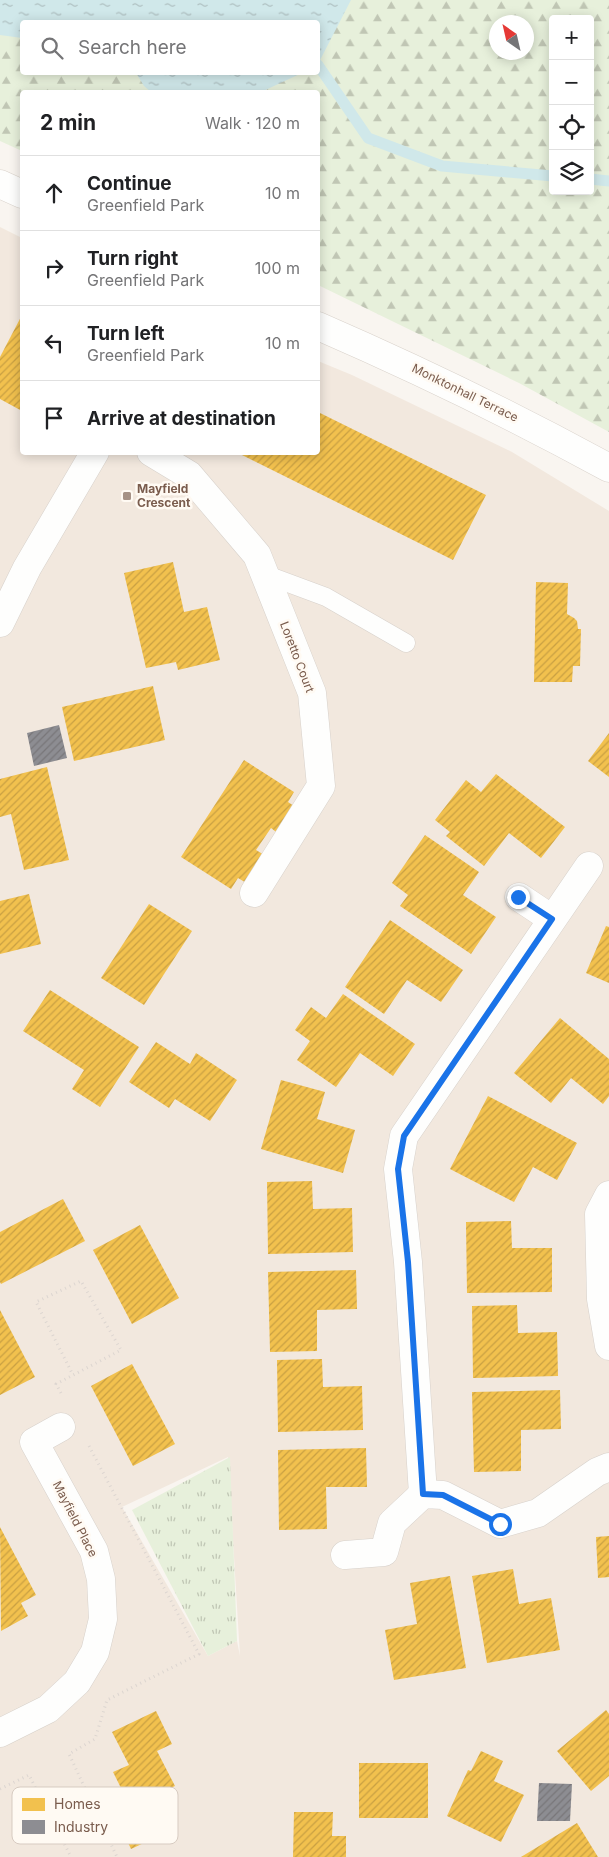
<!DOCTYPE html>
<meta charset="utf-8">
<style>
body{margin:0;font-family:Inter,sans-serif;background:#f6f6f6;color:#202124}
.controls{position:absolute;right:15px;top:15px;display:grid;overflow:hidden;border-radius:5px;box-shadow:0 2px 12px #0003}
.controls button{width:45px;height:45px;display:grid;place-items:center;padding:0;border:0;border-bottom:1px solid #e0e0e0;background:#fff;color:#202124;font:25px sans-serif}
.compass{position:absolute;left:489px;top:15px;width:45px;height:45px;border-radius:50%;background:#fff;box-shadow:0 2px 12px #0003;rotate:326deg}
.stop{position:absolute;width:15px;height:15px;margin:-11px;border:4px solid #1a73e8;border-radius:50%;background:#fff}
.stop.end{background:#1a73e8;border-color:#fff;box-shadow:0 1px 5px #0008}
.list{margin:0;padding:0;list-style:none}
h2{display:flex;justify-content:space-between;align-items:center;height:65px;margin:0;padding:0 20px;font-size:21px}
h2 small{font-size:16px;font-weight:400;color:#757577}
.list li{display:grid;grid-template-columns:32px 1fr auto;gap:15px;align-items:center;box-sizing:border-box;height:75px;padding:0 20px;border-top:1px solid #e0e0e0}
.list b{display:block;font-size:19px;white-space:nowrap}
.list p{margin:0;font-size:16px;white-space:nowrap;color:#757577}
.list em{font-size:16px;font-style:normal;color:#757577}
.icon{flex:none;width:28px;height:28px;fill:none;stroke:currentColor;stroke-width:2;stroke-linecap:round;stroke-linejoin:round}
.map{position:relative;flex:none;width:609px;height:1857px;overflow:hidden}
.search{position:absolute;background:#fff;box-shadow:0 2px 12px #0003;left:20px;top:20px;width:300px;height:55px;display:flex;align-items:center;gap:12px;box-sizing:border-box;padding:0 18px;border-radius:5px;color:#757577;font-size:19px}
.panel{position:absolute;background:#fff;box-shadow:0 2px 12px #0003;left:20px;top:90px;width:300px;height:365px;border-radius:5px}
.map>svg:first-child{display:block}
.residential{fill:#f2e8de;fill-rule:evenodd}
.grass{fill:url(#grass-tufts)}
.forest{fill:url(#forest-firs);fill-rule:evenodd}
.water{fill:url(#water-ripples)}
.homes{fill:url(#homes-hatch)}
.industry{fill:url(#industry-hatch)}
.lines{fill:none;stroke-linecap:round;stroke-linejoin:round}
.stream{stroke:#d0e8ea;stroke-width:11}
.service-casing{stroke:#d7d1cb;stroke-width:19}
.minor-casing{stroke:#d7d1cb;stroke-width:29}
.secondary-casing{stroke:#d9d2cb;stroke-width:29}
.path{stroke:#dcd5d0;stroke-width:3;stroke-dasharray:1 4;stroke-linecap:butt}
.service{stroke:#fefefd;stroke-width:18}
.minor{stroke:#fefefd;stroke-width:28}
.secondary{stroke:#fefefd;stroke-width:28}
.route{stroke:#1a73e8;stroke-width:6}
.poi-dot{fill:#a69286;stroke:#fffaf3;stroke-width:2}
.labels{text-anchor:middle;stroke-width:5;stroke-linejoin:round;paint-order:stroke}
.street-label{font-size:12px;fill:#7a5c4d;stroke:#fffaf3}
.poi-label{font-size:12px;font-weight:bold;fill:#7a5c4d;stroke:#fffaf3;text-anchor:start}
.key{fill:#fffaf3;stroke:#d7cbc1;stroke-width:1}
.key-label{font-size:14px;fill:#7a5c4d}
</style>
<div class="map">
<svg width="609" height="1857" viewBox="0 0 609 1857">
<defs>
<pattern id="grass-tufts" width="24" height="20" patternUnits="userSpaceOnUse" patternTransform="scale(1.25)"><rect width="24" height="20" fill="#e7f0db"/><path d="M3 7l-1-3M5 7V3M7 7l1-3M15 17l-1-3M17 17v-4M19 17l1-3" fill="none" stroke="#c0c6b4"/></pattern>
<pattern id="forest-firs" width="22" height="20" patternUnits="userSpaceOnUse" patternTransform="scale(1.25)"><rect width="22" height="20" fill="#e7f0db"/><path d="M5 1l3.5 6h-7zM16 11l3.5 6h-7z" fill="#c0c6b4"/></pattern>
<pattern id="water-ripples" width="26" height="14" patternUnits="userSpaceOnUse" patternTransform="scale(1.25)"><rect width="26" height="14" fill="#d0e8ea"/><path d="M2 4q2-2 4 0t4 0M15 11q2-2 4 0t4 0" fill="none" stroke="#aebfc0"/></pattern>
<pattern id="homes-hatch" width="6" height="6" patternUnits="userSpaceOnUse" patternTransform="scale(1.25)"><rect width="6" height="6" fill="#f2c14e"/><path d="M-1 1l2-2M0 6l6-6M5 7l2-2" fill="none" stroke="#c9a043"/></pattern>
<pattern id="industry-hatch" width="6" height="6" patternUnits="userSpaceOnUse" patternTransform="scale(1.25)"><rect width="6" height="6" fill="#8d8d92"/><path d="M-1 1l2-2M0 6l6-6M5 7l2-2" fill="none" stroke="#787679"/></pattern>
</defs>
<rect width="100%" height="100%" fill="#f9f5f0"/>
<!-- residential -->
<path class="residential" d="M0,227l22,11v214h296v-91l34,14 160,77 97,59v1346h-609zM228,1457l12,199 -3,-15 -29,15 -86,-149z"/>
<!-- grass -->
<polygon class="grass" points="230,1457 237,1641 208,1656 132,1510"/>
<!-- forest -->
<path class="forest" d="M0,0l22,22v50h296v-50l-15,-22h306v432l-90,-49 -201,-98v-193h-296v59l-22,-10zM553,19h37v172h-37zM496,22h30v30h-30z"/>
<!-- water -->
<g class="water">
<polygon points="0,0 351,0 318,64 318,22 22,22 22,38 0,35"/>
<polygon points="136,73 302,73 261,92 151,92 144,86"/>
</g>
<!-- homes -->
<g class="homes">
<polygon points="22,315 22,411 0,399 0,357"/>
<polygon points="318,412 486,495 453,560 236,452 318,452"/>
<polygon points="173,562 184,612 207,607 220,660 178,670 176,662 146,668 124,573"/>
<polygon points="536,582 568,583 567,614 574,618 577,621 578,629 581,629 580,666 573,666 572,682 534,682"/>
<polygon points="153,686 165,740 74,761 62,707"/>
<polygon points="609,733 609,777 588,761"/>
<polygon points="244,760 294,792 288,802 297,808 280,835 271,828 256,850 266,856 248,884 238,878 231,889 181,857"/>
<polygon points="47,767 69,860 24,870 11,814 0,817 0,779"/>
<polygon points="496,774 565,827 541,858 509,833 484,866 446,836 450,832 435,820 466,780 481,792"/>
<polygon points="425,835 479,872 463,895 496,917 471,954 400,906 408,895 392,883"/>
<polygon points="29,894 41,944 0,954 0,901"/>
<polygon points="149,904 192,931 144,1005 101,978"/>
<polygon points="390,920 463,970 441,1002 407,980 384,1014 345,987"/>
<polygon points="606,926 609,927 609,983 586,973"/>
<polygon points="50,990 139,1047 100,1107 72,1089 84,1070 23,1031"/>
<polygon points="343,994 415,1044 393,1076 360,1053 336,1087 297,1060 310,1041 295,1030 311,1007 326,1018"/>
<polygon points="560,1018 609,1059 609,1096 603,1104 571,1078 551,1103 514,1073"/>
<polygon points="156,1042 190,1064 196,1053 237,1080 210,1121 175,1099 169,1108 129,1082"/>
<polygon points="281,1080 325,1092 317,1119 355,1130 343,1173 261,1149"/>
<polygon points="488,1096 577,1143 557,1180 533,1167 514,1202 450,1169"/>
<polygon points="312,1181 313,1209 352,1208 353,1252 268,1254 267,1182"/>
<polygon points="63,1199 85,1241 1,1284 0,1282 0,1232"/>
<polygon points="511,1221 512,1248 552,1248 552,1292 467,1293 466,1222"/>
<polygon points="140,1225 179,1298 132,1324 93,1250"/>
<polygon points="356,1270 357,1309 317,1310 317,1351 270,1352 268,1272"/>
<polygon points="517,1305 518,1333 557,1332 558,1376 473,1378 472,1306"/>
<polygon points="0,1310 35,1377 0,1395"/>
<polygon points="322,1359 323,1387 362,1386 363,1430 278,1432 277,1360"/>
<polygon points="132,1364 175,1444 133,1466 91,1386"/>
<polygon points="560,1390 561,1429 521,1430 521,1471 474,1472 472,1392"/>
<polygon points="366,1448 367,1487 326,1487 327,1529 279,1530 278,1450"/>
<polygon points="0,1527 36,1595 21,1603 28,1616 1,1631"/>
<polygon points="609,1536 609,1577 598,1578 596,1537"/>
<polygon points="513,1569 519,1604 551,1598 560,1650 487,1663 472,1576"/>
<polygon points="450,1576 466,1668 394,1680 385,1630 417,1624 410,1583"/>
<polygon points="606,1710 609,1714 609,1776 591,1791 557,1751"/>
<polygon points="156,1711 172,1744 157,1751 175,1786 157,1794 174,1829 131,1849 115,1815 131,1808 113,1772 129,1765 112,1732"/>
<polygon points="481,1751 503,1761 494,1781 524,1795 501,1842 447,1816 468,1770 471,1771"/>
<rect x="359" y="1763" width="69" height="55"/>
<polygon points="294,1812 333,1812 332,1836 346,1836 346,1857 293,1857"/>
<polygon points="577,1823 598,1857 521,1857"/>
</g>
<!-- industry -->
<g class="industry">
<polygon points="59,725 67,758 34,766 27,733"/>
<polygon points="539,1783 572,1784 570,1821 537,1821"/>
</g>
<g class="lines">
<!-- stream -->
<g class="stream">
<polyline points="318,65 368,138 442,166 553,176"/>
<polyline points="590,179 609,181"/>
</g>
<defs>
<polyline id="service" points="264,574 326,597 406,643"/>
<g id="minor">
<polyline points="151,452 189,475 257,555 312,693 321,786 254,893"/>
<polyline points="0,623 27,568 95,452"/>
<polyline points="519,897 552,919"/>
<polyline points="609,1195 599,1214 601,1299 609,1346"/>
<polyline points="423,1494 408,1262 398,1169 404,1136 589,866"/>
<polyline points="345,1555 384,1552 392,1523 423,1494 443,1495 500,1524 538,1513 597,1472 609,1467"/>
<polyline points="0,1733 48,1709 77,1682 95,1652 103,1619 101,1579 94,1551 34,1442 61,1427"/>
</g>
<g id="secondary">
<polyline points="0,184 22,194"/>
<path d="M318,326c99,43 196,90 291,142"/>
</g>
</defs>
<!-- service casing -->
<use href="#service" class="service-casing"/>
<!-- minor casing -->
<use href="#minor" class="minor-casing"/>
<!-- secondary casing -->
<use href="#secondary" class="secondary-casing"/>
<!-- path -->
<g class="path">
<polyline points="61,1393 56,1384 121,1350 81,1281 36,1302 73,1375"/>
<polyline points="89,1446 199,1654 107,1700 95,1739 69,1754 117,1857"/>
<polyline points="0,1789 29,1775 71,1857"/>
</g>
<!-- service -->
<use href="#service" class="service"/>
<!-- minor -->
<use href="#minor" class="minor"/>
<!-- secondary -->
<use href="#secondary" class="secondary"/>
</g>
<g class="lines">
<!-- route -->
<polyline class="route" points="500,1524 443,1495 423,1494 408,1262 398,1169 404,1136 552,919 518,897"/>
</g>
<!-- markers -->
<rect class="poi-dot" x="122" y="491" width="10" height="10" rx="2.5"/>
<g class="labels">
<!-- street labels -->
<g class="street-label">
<text transform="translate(465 393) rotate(26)" y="4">Monktonhall Terrace</text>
<text transform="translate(297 657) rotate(69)" y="4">Loretto Court</text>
<text transform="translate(75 1519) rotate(63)" y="4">Mayfield Place</text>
</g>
<!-- poi labels -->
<g class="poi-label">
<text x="137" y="493">Mayfield<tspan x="137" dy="14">Crescent</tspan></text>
</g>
</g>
<!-- legend -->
<rect x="12" y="1787" width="166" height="57" rx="8" class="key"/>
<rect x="22" y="1798" width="23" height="13" fill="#f2c14e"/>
<rect x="22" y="1820" width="23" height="14" fill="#8d8d92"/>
<g class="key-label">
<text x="54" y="1809">Homes</text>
<text x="54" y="1832">Industry</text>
</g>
</svg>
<div class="controls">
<button>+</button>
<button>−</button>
<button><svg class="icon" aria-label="locate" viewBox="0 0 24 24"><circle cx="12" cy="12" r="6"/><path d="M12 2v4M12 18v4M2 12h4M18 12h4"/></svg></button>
<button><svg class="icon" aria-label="layers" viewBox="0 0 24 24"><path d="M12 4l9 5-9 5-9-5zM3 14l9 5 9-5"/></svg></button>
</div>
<svg class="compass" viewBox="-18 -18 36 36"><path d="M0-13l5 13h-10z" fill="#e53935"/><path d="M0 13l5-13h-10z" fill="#757577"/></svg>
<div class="stop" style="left:500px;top:1524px"></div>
<div class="stop end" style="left:518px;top:897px"></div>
<div class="search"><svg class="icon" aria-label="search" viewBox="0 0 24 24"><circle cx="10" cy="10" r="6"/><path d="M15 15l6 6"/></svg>Search here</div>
<section class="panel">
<h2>2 min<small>Walk · 120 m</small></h2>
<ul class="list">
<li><svg class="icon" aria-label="ahead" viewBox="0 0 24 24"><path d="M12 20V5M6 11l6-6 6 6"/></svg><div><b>Continue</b><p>Greenfield Park</p></div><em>10 m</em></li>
<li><svg class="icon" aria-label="right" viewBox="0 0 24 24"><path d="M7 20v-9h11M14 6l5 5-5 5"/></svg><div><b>Turn right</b><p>Greenfield Park</p></div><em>100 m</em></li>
<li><svg class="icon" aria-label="left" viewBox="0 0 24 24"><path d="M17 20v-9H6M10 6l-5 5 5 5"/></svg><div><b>Turn left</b><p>Greenfield Park</p></div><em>10 m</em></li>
<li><svg class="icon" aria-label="arrive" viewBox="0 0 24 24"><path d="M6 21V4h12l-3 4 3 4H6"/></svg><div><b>Arrive at destination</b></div></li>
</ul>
</section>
</div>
